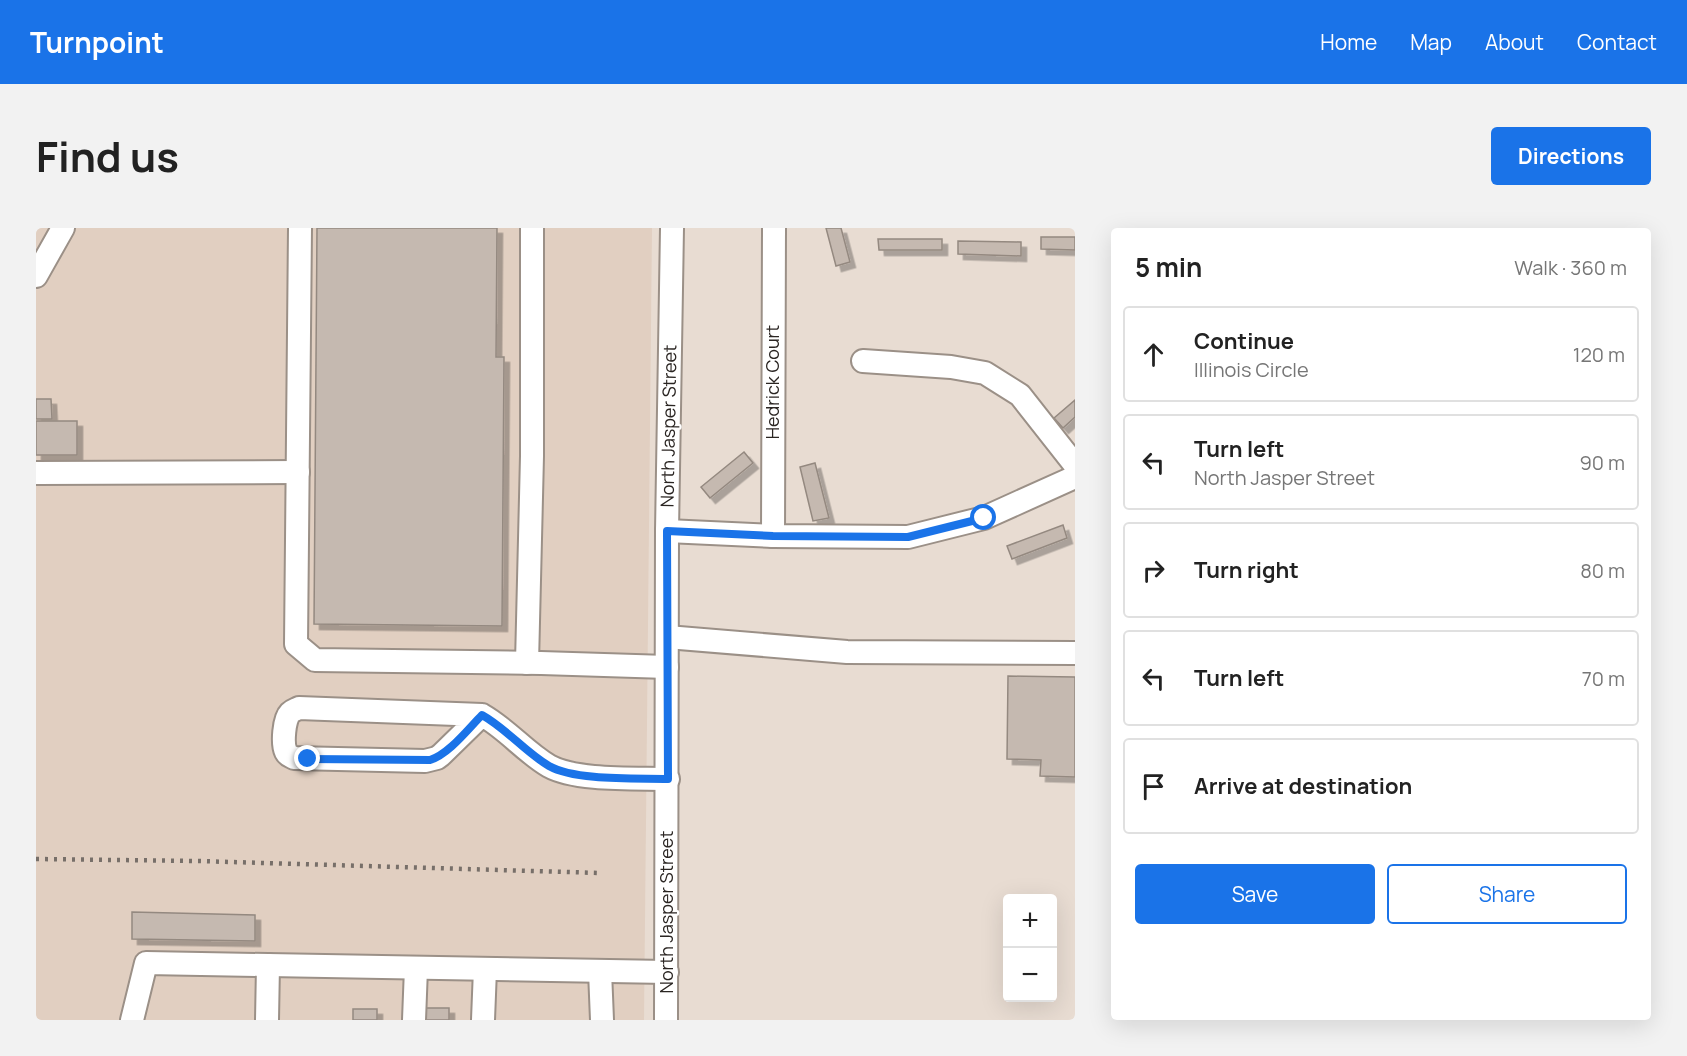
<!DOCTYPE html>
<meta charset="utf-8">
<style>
body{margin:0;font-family:Manrope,sans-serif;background:#f2f2f2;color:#222}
.controls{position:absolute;right:18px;bottom:18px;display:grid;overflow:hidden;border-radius:6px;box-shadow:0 6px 24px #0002}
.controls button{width:54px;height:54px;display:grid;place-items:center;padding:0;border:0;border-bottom:2px solid #e0e0e0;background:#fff;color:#222;font:30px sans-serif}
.stop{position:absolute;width:18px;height:18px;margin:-14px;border:4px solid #1a73e8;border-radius:50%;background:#fff}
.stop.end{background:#1a73e8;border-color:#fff;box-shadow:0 2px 6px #0008}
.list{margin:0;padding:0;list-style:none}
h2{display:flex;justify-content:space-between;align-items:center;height:78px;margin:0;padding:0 24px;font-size:26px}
h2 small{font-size:20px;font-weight:400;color:#767676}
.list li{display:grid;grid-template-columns:39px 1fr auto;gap:18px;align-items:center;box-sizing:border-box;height:96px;margin:0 12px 12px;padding:0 12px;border:2px solid #e0e0e0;border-radius:6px}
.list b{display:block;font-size:22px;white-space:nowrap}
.list p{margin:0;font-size:20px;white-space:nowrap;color:#767676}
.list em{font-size:20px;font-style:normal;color:#767676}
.actions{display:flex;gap:12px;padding:18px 24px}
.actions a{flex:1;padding:14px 0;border:2px solid #1a73e8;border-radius:6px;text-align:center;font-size:21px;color:#1a73e8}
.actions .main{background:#1a73e8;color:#fff}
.icon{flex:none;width:33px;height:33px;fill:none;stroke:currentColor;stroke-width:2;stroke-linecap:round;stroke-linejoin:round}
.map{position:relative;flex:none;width:1039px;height:792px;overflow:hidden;border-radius:6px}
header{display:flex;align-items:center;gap:36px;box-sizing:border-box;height:84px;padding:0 30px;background:#1a73e8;color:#fff}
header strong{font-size:28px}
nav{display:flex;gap:33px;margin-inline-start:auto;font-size:21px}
.intro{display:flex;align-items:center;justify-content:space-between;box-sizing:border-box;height:144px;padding:0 36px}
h1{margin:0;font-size:42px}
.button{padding:15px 27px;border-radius:6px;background:#1a73e8;color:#fff;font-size:21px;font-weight:700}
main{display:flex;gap:36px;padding:0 36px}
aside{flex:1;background:#fff;border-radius:6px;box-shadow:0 6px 24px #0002}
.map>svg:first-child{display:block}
.built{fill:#e1cfc1}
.building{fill:#c5b9b0;stroke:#948980;stroke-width:1.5;filter:url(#shadow)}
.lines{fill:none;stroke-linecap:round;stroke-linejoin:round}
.minor-casing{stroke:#9b9087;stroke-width:26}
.minor{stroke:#fff;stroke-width:22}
.rail{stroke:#776f69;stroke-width:4.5;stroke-dasharray:3 6;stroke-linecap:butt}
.route{stroke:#1a73e8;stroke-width:8}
.labels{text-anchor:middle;stroke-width:4.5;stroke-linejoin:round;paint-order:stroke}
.street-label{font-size:18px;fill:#2a2522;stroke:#fff}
</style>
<header>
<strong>Turnpoint</strong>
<nav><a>Home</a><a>Map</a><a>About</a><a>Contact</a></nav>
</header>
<div class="intro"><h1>Find us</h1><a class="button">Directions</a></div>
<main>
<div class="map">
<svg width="1039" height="792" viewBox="0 0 1039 792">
<defs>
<filter id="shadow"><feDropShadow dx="5.5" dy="5.5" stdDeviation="0" flood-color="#0004"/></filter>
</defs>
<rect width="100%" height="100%" fill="#e8dcd2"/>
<!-- built -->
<polygon class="built" points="0,0 616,0 608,792 0,792"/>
<!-- building -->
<g class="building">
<polygon points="281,0 461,0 460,129 468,129 466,398 278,396"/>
<polygon points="790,0 805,0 814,34 800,38"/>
<polygon points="1005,9 1039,9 1039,22 1005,21"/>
<polygon points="842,11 906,11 906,22 843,22"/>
<polygon points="922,13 985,14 985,28 922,26"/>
<polygon points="0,171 15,171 16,191 0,191"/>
<polygon points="1039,172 1039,189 1027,200 1018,190"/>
<rect x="0" y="193" width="41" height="34"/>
<polygon points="708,224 717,235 674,270 665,259"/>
<polygon points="779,235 793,290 777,293 764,239"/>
<polygon points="1027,297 1031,310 976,331 971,318"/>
<polygon points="972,448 1039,449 1039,549 1004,548 1005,532 971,531"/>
<polygon points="96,684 219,687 219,713 96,711"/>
<rect x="389" y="780" width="24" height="12"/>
<rect x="317" y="781" width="24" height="11"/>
</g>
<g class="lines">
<defs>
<g id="minor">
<polyline points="264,0 260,416 279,432 505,435 631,439"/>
<polyline points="0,48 27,0"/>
<polyline points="827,133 915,139 949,145 984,167 1039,237"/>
<polyline points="0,245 262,244"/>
<polyline points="631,303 737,308 872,309 948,290 1039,249"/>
<polyline points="737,308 738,0"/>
<polyline points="631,409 811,424 1039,425"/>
<polyline points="491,435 496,228 496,0"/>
<path d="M446,487l-41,40 -4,3 -12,3 -131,-3c-3,-2 -6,-2 -8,-6 -4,-8 -2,-33 4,-39 3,-3 5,-3 9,-5l183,7c25,14 43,37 67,51 27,15 86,12 119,13"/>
<polyline points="564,743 566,792"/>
<polyline points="96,792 110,735 631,744"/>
<polyline points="231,792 232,737"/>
<polyline points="378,792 380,740"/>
<polyline points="447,792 449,741"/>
<polyline points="630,792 631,303 636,0"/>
</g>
</defs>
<!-- minor casing -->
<use href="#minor" class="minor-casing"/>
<!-- minor -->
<use href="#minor" class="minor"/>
<!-- rail -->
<polyline class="rail" points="0,631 162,633 564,645"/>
</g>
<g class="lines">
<!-- route -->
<path class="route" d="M272,531l122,1c19,-6 38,-31 52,-45 25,14 43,37 67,51 27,15 86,12 119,13l-1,-248 106,5 135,1 76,-19"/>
</g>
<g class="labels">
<!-- street labels -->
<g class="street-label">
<text transform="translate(737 154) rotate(-90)" y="6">Hedrick Court</text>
<text transform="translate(633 198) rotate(-89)" y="6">North Jasper Street</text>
<text transform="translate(631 684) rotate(-90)" y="6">North Jasper Street</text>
</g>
</g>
</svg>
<div class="controls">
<button>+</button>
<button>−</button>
</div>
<div class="stop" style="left:948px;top:290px"></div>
<div class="stop end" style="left:272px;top:531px"></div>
</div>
<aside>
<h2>5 min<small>Walk · 360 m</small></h2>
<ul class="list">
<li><svg class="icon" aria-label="ahead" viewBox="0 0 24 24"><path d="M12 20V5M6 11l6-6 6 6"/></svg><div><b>Continue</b><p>Illinois Circle</p></div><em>120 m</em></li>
<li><svg class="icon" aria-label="left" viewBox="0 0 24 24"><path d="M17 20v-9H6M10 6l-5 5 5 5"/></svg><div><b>Turn left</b><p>North Jasper Street</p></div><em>90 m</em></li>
<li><svg class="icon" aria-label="right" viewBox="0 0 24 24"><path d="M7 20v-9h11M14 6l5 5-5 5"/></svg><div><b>Turn right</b></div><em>80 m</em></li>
<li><svg class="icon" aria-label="left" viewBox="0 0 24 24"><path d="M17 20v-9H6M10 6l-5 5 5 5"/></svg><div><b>Turn left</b></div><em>70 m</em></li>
<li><svg class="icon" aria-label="arrive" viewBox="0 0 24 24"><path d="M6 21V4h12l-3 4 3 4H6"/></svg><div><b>Arrive at destination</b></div></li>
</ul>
<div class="actions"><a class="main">Save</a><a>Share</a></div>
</aside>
</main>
